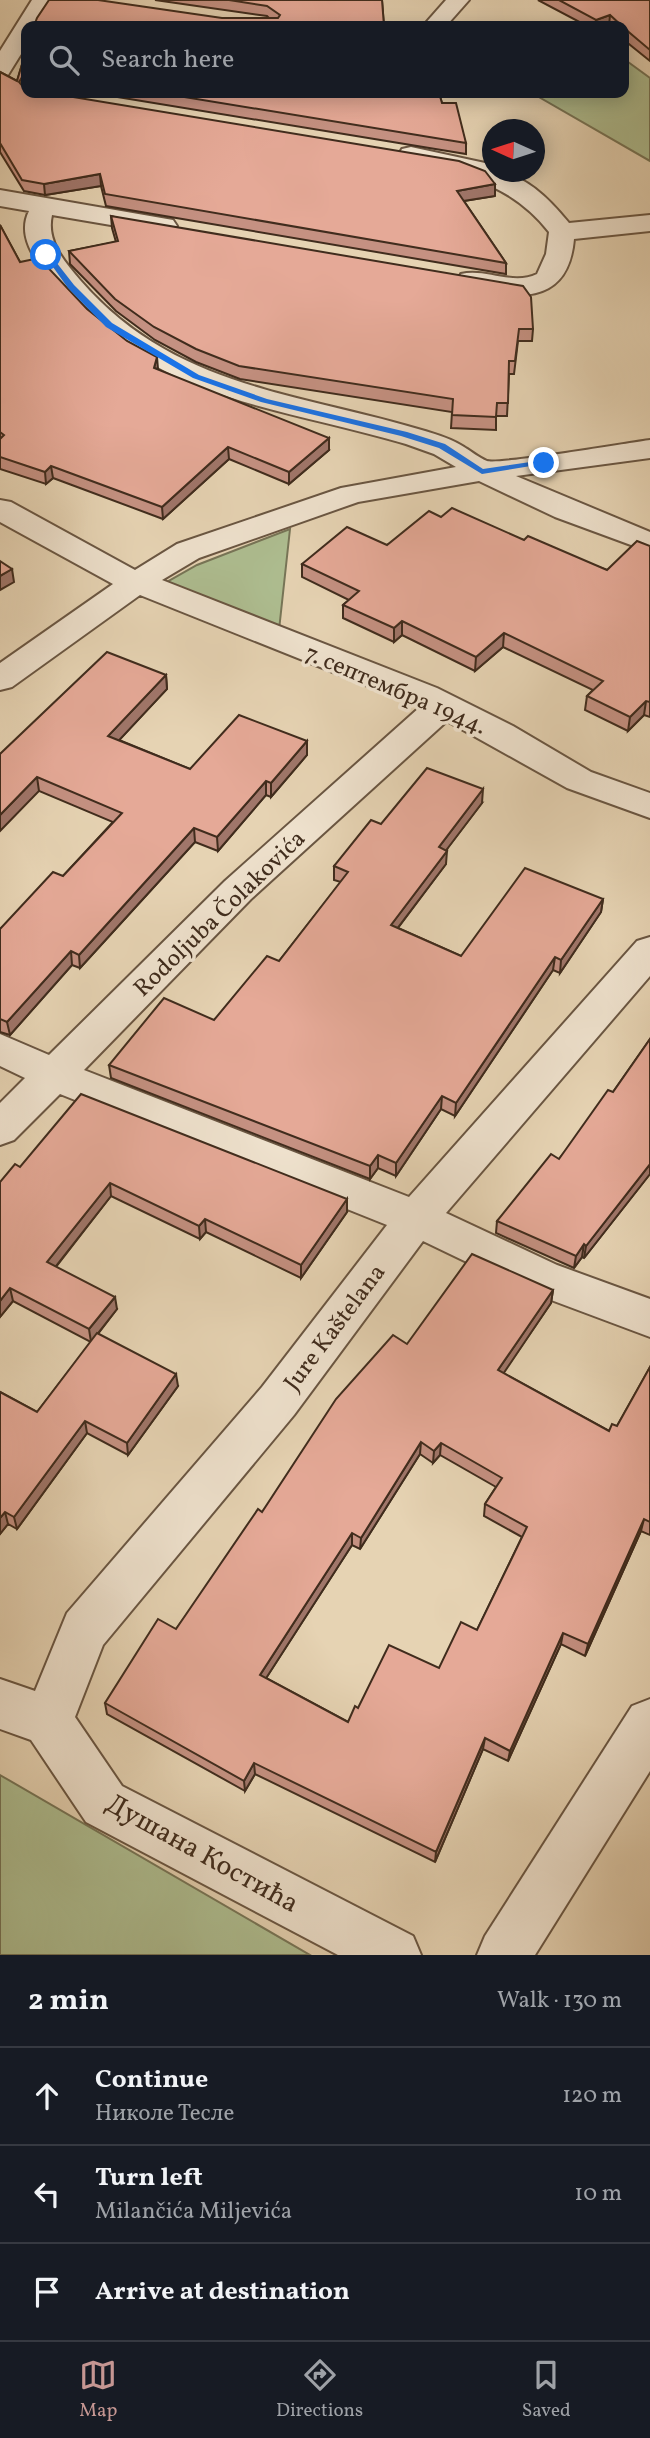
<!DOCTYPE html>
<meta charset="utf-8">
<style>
body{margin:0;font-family:Vollkorn,serif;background:#20242c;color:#f1f3f6}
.compass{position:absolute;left:482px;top:119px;width:63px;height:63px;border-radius:50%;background:#171b24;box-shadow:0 4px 18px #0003;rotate:273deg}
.stop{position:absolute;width:21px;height:21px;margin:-16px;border:5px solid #1a73e8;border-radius:50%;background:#fff}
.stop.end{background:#1a73e8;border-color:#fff;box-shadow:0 2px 7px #0008}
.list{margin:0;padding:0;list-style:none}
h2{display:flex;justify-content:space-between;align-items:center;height:91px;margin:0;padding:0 28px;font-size:30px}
h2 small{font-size:23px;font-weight:400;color:#9ea1a6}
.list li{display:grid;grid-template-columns:46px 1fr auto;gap:21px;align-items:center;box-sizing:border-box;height:98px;padding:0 28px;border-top:2px solid #363941}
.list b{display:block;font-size:26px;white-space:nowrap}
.list p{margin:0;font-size:23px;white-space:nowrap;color:#9ea1a6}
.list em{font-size:23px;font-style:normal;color:#9ea1a6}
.icon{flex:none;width:38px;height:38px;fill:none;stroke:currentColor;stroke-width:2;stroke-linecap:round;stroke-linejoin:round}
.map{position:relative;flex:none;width:650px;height:1955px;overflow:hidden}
.search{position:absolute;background:#171b24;box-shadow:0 4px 18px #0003;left:21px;right:21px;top:21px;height:77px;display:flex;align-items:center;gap:18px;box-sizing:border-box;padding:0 24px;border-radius:14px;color:#9ea1a6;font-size:26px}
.sheet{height:385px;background:#171b24}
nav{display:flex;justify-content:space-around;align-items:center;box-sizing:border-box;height:98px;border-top:2px solid #363941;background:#171b24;font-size:19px;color:#9ea1a6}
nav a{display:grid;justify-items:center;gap:4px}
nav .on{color:#c59692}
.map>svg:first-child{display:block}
.green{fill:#aebe91;stroke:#777557;stroke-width:2}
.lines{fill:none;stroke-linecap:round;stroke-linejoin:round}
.minor-casing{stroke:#6a5642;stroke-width:4}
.minor{fill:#efe2ce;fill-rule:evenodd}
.wall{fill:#c59182;stroke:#402c1d;stroke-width:2;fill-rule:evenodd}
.shaded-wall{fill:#a0766a;stroke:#402c1d;stroke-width:2}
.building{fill:#e5a997;stroke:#402c1d;stroke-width:2;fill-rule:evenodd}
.route{fill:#1a73e8}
.labels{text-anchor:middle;stroke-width:7;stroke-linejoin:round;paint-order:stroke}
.street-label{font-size:24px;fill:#402c1d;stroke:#efe2ce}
.near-street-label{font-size:28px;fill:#402c1d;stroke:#efe2ce}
</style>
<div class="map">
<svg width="650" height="1955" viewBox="0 0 650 1955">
<rect width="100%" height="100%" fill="#e6d3b3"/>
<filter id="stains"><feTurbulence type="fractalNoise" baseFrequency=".00286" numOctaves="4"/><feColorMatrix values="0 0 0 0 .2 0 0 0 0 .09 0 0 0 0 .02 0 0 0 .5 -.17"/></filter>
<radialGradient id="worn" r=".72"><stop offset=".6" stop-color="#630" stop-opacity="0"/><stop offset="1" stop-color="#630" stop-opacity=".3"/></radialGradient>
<!-- green -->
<g class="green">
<polygon points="624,59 650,78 650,161 532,93 624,93"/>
<polygon points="290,529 279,630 167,582 197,565"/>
<polygon points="0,1775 310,1955 0,1955"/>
</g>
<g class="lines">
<defs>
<g id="minor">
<polygon points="32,0 54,0 38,26 26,26 26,46 8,75 0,77 0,51"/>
<polygon points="446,0 469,0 446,26 423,26"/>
<path d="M411,147l74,16 7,3v6c32,0 58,28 77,51l81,-8v16l-76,8c-6,69 -60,60 -113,47l-3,-6 3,-6c25,-6 52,12 76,0l9,-20 3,-22c-39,-50 -89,-58 -147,-73l-3,-5 3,-5z"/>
<path d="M0,190l173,30 4,6 -4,6 -9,2 -112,-19c-6,26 12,46 28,65 94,109 218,112 345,151 13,4 27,8 39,16 7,4 15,11 23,14 12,4 140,-18 163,-21v18l-134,18 134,56v20l-95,-35 -76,-36 -121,21 -159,56 -37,22 275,108 76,38 78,46 59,21v25l-83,-30 -120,-67 -196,178 -167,171 325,127 228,-256 13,-4v39l-204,237 111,52 93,34v38l-123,-46 -104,-50 -129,174 -191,230 -28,72 47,69 291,150 8,19h-83l-252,-133 -55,-82 -31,-11v-50l35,12 32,-78 195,-226 125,-162 -327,-131 -46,46 -14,5v-42l25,-25 -25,-12v-32l49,21 176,-174 195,-174 -280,-112 -128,92 -12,3v-27l113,-79 -113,-62v-22l11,2 124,68 42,-26 164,-56 115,-21 -22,-13 -28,-10c-144,-42 -251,-42 -356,-166 -16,-19 -33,-43 -21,-67l-29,-5z"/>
<polygon points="650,1699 650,1771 535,1955 477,1955 485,1936 632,1706"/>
</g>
</defs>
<!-- minor casing -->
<use href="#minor" class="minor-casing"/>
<!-- minor -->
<use href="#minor" class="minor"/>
</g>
<!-- wall -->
<g class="wall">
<polygon points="155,0 382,0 384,26 222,18 269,18 267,16"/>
<polygon points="538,0 650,0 650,61 624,40 624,26 587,26"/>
<polygon points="26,51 26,87 26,85 24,88 495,196 464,201 506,263 506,274 106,206 101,186 45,195 24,191 0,152 0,72 17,81"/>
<polygon points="93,93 439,93 442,103 466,143 466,154"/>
<polygon points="111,216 533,329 532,341 518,341 514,374 509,374 507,416 496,416 496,430 451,428 452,412 240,379 196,362 155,340 116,311 70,264 69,251 116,242 112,228"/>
<polygon points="0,225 20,262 87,309 157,370 329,450 289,484 229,459 163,519 53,478 46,484 0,469"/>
<polygon points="441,517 524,540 607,570 650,546 650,717 644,715 628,731 585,710 587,696 593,690 503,647 475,671 402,635 394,642 343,618 343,605 349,600 302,577 302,564 387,545"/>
<polygon points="166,675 167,689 119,740 190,769 307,741 307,755 271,797 266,795 218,851 195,842 80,968 72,965 10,1035 0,1032 0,929 63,876 113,822 39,791 0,754"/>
<polygon points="482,803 446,850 446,864 398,928 461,956 603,899 601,912 560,973 553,970 455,1116 441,1109 396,1176 378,1168 370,1179 111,1078 109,1065 214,1020 279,961 341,882 334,880 334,866 381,824"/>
<polygon points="650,1039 650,1174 584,1258 582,1257 574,1268 496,1233 497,1221 559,1159 613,1092"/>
<polygon points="20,1167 347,1212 301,1278 206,1232 200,1239 111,1196 56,1267 117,1309 98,1334 178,1386 128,1455 87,1433 17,1529 8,1524 0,1534 0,1392 37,1412 91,1342 13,1301 0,1317"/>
<path d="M553,1290l-2,13 -48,70 106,58 8,-5 33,-59v168l-9,-4 -56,125 -24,-12 -53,117 -25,-12 -48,113 -180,-88 -10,17 -138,-77 -2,-11 71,-74 86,-117 145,-168zM420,1454l13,9 7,-8 56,32 -11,17 -1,12 38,21 -45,93 -38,38 -81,40 -10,14 -82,-44 86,-133 8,4z"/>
</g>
<!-- shaded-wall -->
<g class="shaded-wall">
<polygon points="610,15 609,26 595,26 596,20"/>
<polygon points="24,74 26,85 20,93 19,82"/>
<polygon points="100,174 101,186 45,195 44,184"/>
<polygon points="495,184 495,196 457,202 457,191"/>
<polygon points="157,357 158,369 154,368"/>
<polygon points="329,438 329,450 289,484 289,472"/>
<polygon points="228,447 229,459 163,519 162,507"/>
<polygon points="51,466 53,478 46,484 45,472"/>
<polygon points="12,569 14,582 0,590 0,576"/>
<polygon points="402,621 402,635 394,642 394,628"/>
<polygon points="504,633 503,647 475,671 476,657"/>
<polygon points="166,675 167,689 110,750 108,736"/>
<polygon points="646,701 644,715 628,731 630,717"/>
<polygon points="307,741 307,755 271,797 271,783"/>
<polygon points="37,777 39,791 0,831 0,815"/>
<polygon points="266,781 266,795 218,851 217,837"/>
<polygon points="483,789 482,803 438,861 439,847"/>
<polygon points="194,828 195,842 80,968 79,955"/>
<polygon points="447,851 446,864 390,938 391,925"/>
<polygon points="603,899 601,912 560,973 561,960"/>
<polygon points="71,951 72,965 10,1035 7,1022"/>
<polygon points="555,957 553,970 455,1116 456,1103"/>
<polygon points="442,1096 441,1109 396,1176 396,1163"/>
<polygon points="378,1155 378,1168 370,1179 370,1166"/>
<polygon points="650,1164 650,1174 584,1258 586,1246"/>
<polygon points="110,1183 111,1196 49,1275 47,1262"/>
<polygon points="347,1199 347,1212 301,1278 301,1265"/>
<polygon points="205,1219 206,1232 200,1239 199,1226"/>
<polygon points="584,1244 582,1257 574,1268 576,1256"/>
<polygon points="10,1288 13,1301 0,1317 0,1301"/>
<polygon points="553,1290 551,1303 497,1383 498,1370"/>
<polygon points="115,1297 117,1309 91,1342 89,1329"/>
<polygon points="176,1374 178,1386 128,1455 127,1443"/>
<polygon points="85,1421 87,1433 17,1529 14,1517"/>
<polygon points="421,1442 420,1454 360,1549 361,1538"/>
<polygon points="441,1443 440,1455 433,1463 434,1451"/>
<polygon points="5,1512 8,1524 0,1534 0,1518"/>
<polygon points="644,1519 641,1531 585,1656 588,1644"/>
<polygon points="352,1533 352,1545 261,1686 260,1675"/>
<polygon points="563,1633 561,1644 508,1761 510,1751"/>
<polygon points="485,1738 483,1749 435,1862 436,1852"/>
<polygon points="254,1763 255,1774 245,1791 244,1781"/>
</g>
<!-- building -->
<g class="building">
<polygon points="49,0 98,0 222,18 278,18 280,15 267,6 229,0 382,0 384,26 34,26 37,18"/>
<polygon points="559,0 650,0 650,50 624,28 624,26 622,26 610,15 596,20"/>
<polygon points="26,51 26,77 24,74 19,82 24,88 26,89 26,93 49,93 459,161 485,171 495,184 457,191 506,263 105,194 100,174 44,184 22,180 0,143 0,72 17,81"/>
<polygon points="160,93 439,93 442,103 456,103 466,143"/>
<polygon points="111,216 523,286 531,297 533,329 519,329 515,361 509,361 508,403 497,403 496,417 452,415 453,399 239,366 196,349 154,327 115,299 69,251 118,241"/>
<polygon points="0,225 20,262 39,258 87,309 127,341 157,357 154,368 329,438 289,472 228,447 162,507 51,466 45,472 0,457 0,439 4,435 0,432"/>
<polygon points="452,508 524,540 528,536 607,570 637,541 650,546 650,702 646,701 630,717 587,696 603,681 504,633 476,657 402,621 394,628 343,605 359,591 302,564 347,527 387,545 429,511 441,517"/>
<polygon points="0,561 12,569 0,576"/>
<polygon points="107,652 166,675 108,736 190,769 239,715 307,741 271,783 266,781 217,837 194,828 79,955 71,951 7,1022 0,1019 0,929 53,872 63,876 122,813 37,777 0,815 0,754"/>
<polygon points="427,768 483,789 439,847 447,851 391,925 461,956 525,868 603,899 561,960 555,957 456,1103 442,1096 396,1163 378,1155 370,1166 109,1065 164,998 214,1020 267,956 279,961 348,872 334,866 371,820 381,824"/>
<polygon points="650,1039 650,1164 586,1246 584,1244 576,1256 497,1221 551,1154 559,1159 608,1090 613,1092"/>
<polygon points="81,1094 347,1199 301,1265 205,1219 199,1226 110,1183 47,1262 115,1297 89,1329 10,1288 0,1301 0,1182 15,1164 20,1167"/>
<path d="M472,1254l81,36 -55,80 111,61 3,-7 5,2 33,-59v155l-6,-3 -56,125 -25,-11 -53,118 -25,-13 -49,114 -182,-89 -10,18 -139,-78 53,-84 18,10 82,-120 4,3 74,-113 57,-64 14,9zM421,1442l13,9 7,-8 61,35 -17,26 42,23 -50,103 -16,-8 -22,46 -50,-23 -31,63 -3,-2 -7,16 -88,-47 92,-142 9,5z"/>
<polygon points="97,1333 176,1374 127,1443 85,1421 14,1517 5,1512 0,1518 0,1392 37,1412"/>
</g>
<!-- route -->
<polygon class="route" points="43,253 49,253 74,285 112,323 199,375 267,399 407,432 445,444 483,469 544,460 549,463 482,474 439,448 401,436 261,402 193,378 106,327 68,288"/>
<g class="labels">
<!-- street labels -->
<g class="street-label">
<text transform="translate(396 689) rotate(23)" y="8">7. септембра 1944.</text>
<text transform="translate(219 913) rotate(-44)" y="8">Rodoljuba Čolakovića</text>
<text transform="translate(334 1327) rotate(-53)" y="8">Jure Kaštelana</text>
</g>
<!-- near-street labels -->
<g class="near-street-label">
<text transform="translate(203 1852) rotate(29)" y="10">Душана Костића</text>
</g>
</g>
<rect width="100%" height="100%" filter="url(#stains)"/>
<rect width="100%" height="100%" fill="url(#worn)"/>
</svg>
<svg class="compass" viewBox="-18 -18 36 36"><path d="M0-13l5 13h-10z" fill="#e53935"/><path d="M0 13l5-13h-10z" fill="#9ea1a6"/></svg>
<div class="stop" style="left:46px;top:255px"></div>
<div class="stop end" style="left:544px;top:463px"></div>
<div class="search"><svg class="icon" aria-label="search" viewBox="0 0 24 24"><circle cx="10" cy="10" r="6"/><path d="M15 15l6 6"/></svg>Search here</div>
</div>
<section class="sheet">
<h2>2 min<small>Walk · 130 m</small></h2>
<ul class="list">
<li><svg class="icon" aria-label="ahead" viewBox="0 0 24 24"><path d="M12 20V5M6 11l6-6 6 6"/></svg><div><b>Continue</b><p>Николе Тесле</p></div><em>120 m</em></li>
<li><svg class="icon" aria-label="left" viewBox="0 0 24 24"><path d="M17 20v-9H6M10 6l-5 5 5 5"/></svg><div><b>Turn left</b><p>Milančića Miljevića</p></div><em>10 m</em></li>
<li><svg class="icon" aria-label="arrive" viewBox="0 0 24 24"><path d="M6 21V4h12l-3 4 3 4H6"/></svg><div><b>Arrive at destination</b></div></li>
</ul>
</section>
<nav>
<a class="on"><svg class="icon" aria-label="map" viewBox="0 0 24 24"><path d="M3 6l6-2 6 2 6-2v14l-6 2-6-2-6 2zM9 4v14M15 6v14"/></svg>Map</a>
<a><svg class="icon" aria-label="directions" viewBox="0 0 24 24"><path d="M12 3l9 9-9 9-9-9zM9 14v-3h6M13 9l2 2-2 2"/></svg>Directions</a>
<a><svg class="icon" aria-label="saved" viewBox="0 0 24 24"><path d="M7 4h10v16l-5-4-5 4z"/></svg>Saved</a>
</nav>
